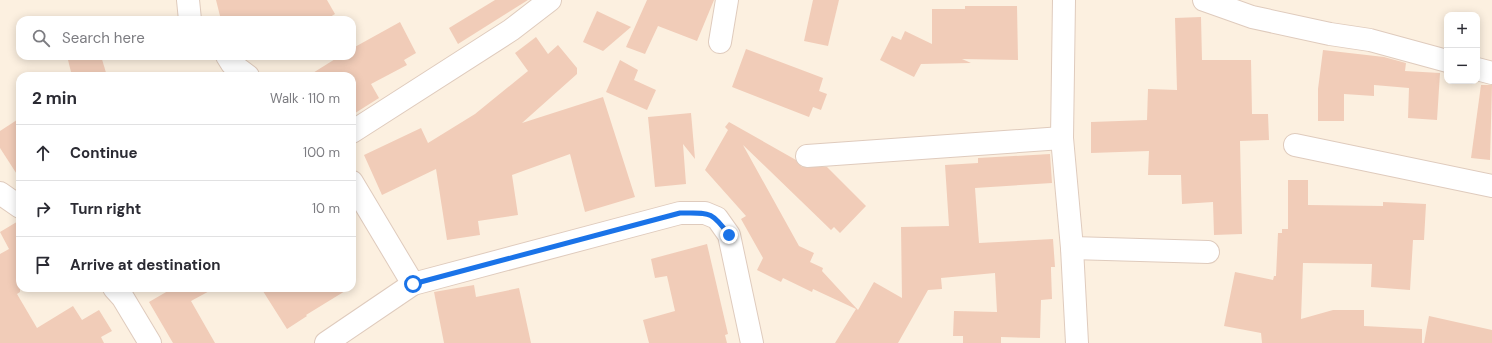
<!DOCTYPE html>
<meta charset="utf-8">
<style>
body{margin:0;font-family:"DM Sans",sans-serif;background:#f7f7f7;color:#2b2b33}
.controls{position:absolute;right:12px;top:12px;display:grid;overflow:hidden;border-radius:8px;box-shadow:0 2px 10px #0003}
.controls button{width:36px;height:36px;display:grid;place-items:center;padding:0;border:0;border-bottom:1px solid #e1e1e2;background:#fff;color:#2b2b33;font:20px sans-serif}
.stop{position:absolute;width:12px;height:12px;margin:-9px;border:3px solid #1a73e8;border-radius:50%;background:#fff}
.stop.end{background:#1a73e8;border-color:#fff;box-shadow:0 1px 4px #0008}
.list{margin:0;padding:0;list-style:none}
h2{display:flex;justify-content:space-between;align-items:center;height:52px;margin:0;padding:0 16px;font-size:17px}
h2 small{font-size:13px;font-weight:400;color:#7c7c81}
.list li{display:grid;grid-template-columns:26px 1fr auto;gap:12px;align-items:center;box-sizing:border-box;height:56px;padding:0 16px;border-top:1px solid #e1e1e2}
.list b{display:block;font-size:15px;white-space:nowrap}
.list em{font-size:13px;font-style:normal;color:#7c7c81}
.icon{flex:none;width:22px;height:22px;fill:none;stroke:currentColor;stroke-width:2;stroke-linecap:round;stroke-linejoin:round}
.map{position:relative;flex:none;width:1492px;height:343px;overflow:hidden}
.search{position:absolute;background:#fff;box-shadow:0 2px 10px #0003;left:16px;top:16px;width:340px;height:44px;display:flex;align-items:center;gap:10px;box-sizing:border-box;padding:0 14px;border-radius:12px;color:#7c7c81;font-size:15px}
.panel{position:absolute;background:#fff;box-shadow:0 2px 10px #0003;left:16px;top:72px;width:340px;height:220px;border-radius:12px}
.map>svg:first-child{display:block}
.building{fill:#f1ccb8}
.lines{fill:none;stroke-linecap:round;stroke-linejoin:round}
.street-casing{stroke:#dfcbbd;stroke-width:24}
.street{stroke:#fff;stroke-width:22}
.route{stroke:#1a73e8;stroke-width:5}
</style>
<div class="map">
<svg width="1492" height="343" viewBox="0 0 1492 343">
<rect width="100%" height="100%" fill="#fcf0e0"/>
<!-- building -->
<g class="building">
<polygon points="216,0 327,0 335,14 325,20 221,20"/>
<polygon points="495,0 528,0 458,44 449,28"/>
<polygon points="647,0 714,0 697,41 658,26 645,54 626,47"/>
<polygon points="813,0 839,0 828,46 804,41"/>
<polygon points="965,6 1017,6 1018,60 962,59 971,63 921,64 914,77 880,60 892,36 901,40 905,31 932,44 932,9 965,9"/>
<polygon points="597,11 631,27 603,51 583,42"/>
<polygon points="1201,17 1202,60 1251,60 1252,114 1268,114 1269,140 1240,141 1242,234 1214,235 1213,202 1182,204 1181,175 1148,175 1149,151 1091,153 1091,122 1147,120 1148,89 1177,90 1175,18"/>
<polygon points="400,22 416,53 404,60 407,65 371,84 379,98 352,115 352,76 308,76 340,56 352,56 353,48"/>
<polygon points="536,37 548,54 558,45 577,68 577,74 522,123 603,97 635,197 585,212 570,154 512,175 518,215 478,221 480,235 447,240 436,169 382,195 364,155 421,128 428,143 475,114 528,71 515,53"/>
<polygon points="746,49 823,78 819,91 827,94 821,110 813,107 809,117 732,87"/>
<polygon points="1323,50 1384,57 1406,63 1405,71 1440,73 1437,120 1408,118 1409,88 1374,85 1374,96 1344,94 1344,121 1318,121 1318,89"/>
<polygon points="67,56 101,56 107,76 72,76"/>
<polygon points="620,60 638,70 634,80 656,90 647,110 606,92"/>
<polygon points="1481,85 1492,85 1490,160 1471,158"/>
<polygon points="691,113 695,159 683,144 686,184 655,187 648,117"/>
<polygon points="20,118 20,179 0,148 0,131"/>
<polygon points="729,122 796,160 802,167 827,167 866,206 840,233 834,227 831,230 743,145 799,246 814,253 810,262 823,268 822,271 858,310 874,282 902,298 901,227 949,226 945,165 978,163 978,158 1050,154 1052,183 975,188 979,243 1053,239 1055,267 1051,267 1051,270 1052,299 1041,300 1040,338 1001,337 1001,343 963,343 963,336 953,336 954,311 997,312 995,273 941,278 942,289 928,290 898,343 835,343 856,309 813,289 812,292 783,278 781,282 757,270 763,258 741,219 746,216 705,170 728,130 725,127"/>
<polygon points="1288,180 1308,180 1308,205 1383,206 1383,202 1426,204 1424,240 1413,240 1410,290 1371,287 1372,264 1303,263 1301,319 1333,310 1364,310 1364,326 1422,329 1422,343 1262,343 1261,333 1224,326 1235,272 1273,280 1274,276 1276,276 1278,233 1282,233 1282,229 1288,229"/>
<polygon points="20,220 20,292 17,294 37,328 73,306 82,320 99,310 112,331 101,337 104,343 0,343 0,254 9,249 0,232"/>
<polygon points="707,244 728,334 725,335 727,343 649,343 643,320 675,311 667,276 655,278 651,259"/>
<polygon points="474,285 476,297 519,288 531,343 444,343 434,292"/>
<polygon points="173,288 215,288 191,301 215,343 173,343 149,302"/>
<polygon points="261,288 350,288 306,315 307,316 287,329"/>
<polygon points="1429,316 1492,330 1492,343 1424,343"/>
</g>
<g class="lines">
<defs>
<g id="street">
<polyline points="188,0 190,20"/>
<polyline points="1064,0 1062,138 1072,248 1077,343"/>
<polyline points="1204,0 1252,17 1330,34 1370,40 1447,61"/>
<polyline points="720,42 727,0"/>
<polyline points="227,56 232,64 248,76"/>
<polyline points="1477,69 1492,73"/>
<polyline points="352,132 511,30 550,0"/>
<polyline points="1295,145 1492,186"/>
<polyline points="807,156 1062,138"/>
<polyline points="0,193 20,207"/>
<polyline points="1072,248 1208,252"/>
<polyline points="413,284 680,213 705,213 717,218 729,235 752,343"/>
<polyline points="114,288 123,298 150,343"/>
<polyline points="326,343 413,284 352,182"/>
</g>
</defs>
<!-- street casing -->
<use href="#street" class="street-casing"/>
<!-- street -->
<use href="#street" class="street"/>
</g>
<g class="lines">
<!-- route -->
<path class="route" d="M413,284l267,-71c29,0 31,-3 49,22"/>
</g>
</svg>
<div class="controls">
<button>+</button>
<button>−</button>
</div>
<div class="stop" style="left:413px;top:284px"></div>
<div class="stop end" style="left:729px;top:235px"></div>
<div class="search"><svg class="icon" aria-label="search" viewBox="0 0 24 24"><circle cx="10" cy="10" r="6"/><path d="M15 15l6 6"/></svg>Search here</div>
<section class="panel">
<h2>2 min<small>Walk · 110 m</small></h2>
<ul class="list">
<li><svg class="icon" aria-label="ahead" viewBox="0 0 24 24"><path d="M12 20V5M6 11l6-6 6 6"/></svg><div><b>Continue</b></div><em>100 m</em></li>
<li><svg class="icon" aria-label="right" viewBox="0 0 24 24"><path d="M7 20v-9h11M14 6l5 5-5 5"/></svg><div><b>Turn right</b></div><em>10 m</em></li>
<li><svg class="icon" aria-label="arrive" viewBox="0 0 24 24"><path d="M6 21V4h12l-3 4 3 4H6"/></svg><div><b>Arrive at destination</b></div></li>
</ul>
</section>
</div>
